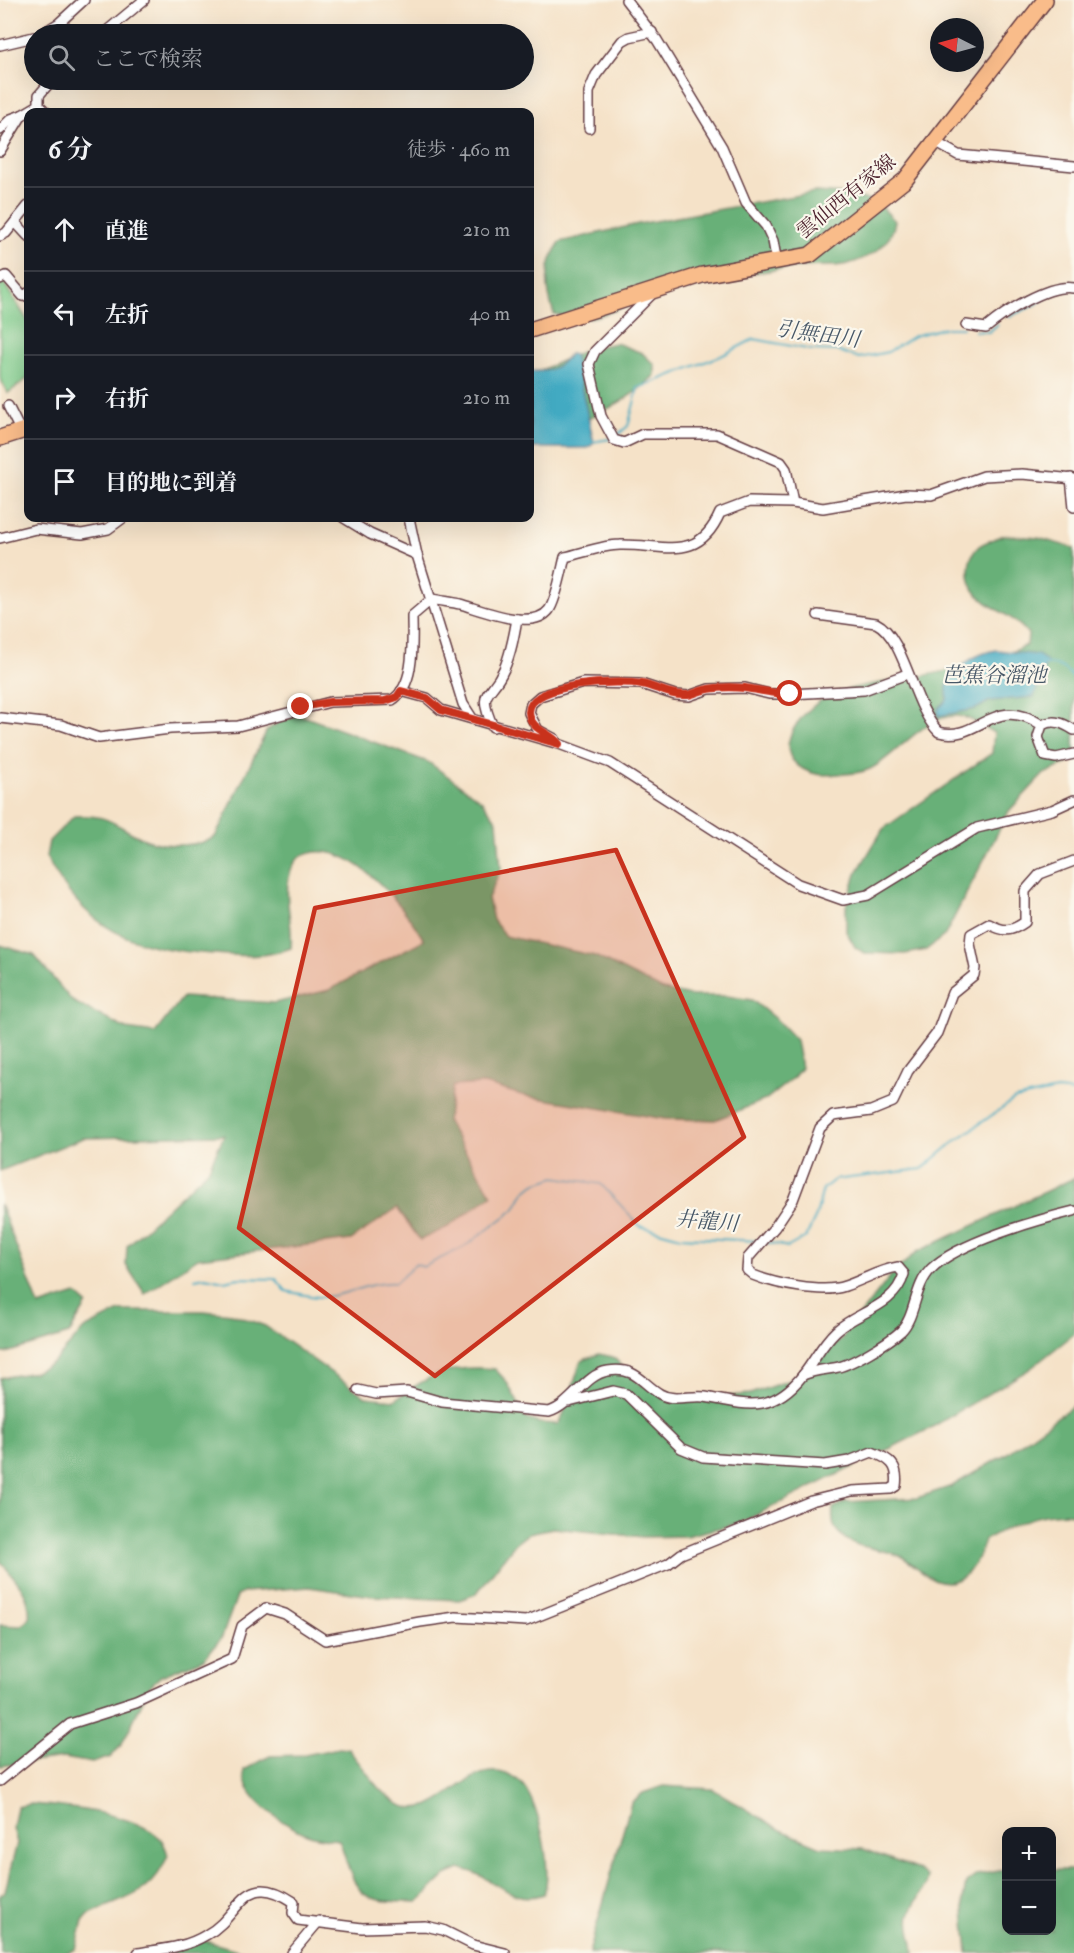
<!DOCTYPE html>
<html lang="ja">
<meta charset="utf-8">
<style>
body{margin:0;font-family:"IM FELL Double Pica","Noto Serif JP",serif;background:#20242c;color:#f1f3f6}
.controls{position:absolute;right:18px;bottom:18px;display:grid;overflow:hidden;border-radius:12px;box-shadow:0 6px 24px #0002}
.controls button{width:54px;height:54px;display:grid;place-items:center;padding:0;border:0;border-bottom:2px solid #363941;background:#171b24;color:#f1f3f6;font:30px sans-serif}
.compass{position:absolute;left:930px;top:18px;width:54px;height:54px;border-radius:50%;background:#171b24;box-shadow:0 6px 24px #0002;rotate:276deg}
.stop{position:absolute;width:18px;height:18px;margin:-14px;border:4px solid #c8321e;border-radius:50%;background:#fff}
.stop.end{background:#c8321e;border-color:#fff;box-shadow:0 2px 6px #0008}
.list{margin:0;padding:0;list-style:none}
h2{display:flex;justify-content:space-between;align-items:center;height:78px;margin:0;padding:0 24px;font-size:26px}
h2 small{font-size:20px;font-weight:400;color:#9ea1a6}
.list li{display:grid;grid-template-columns:39px 1fr auto;gap:18px;align-items:center;box-sizing:border-box;height:84px;padding:0 24px;border-top:2px solid #363941}
.list b{display:block;font-size:22px;white-space:nowrap}
.list em{font-size:20px;font-style:normal;color:#9ea1a6}
.icon{flex:none;width:33px;height:33px;fill:none;stroke:currentColor;stroke-width:2;stroke-linecap:round;stroke-linejoin:round}
.map{position:relative;flex:none;width:1074px;height:1953px;overflow:hidden}
.search{position:absolute;background:#171b24;box-shadow:0 6px 24px #0002;left:24px;top:24px;width:510px;height:66px;display:flex;align-items:center;gap:15px;box-sizing:border-box;padding:0 21px;border-radius:33px;color:#9ea1a6;font-size:22px}
.panel{position:absolute;background:#171b24;box-shadow:0 6px 24px #0002;left:24px;top:108px;width:510px;height:414px;border-radius:12px}
.map>svg:first-child{display:block}
.green{fill:#7fcd8c;stroke:#64765c;stroke-width:1.5}
.forest{fill:#67b078;stroke:#586852;stroke-width:1.5}
.water{fill:#42aac2;stroke:#466476;stroke-width:1.5}
.lines{fill:none;stroke-linecap:round;stroke-linejoin:round}
.stream{stroke:#42aac2;stroke-width:2}
.minor-casing{stroke:#643c43;stroke-width:12}
.primary-casing{stroke:#643c43;stroke-width:18}
.minor{stroke:#fff;stroke-width:9}
.primary{stroke:#f9bc8a;stroke-width:15}
.route{stroke:#c8321e;stroke-width:8}
.marked{fill:#c8321e;fill-opacity:0.2;stroke:#c8321e;stroke-width:4.5;stroke-linejoin:round}
.labels{text-anchor:middle;stroke-width:4.5;stroke-linejoin:round;paint-order:stroke}
.street-label{font-size:20px;fill:#4a1f2b;stroke:#fbf7ec}
.water-label{font-size:21px;font-style:italic;fill:#475767;stroke:#fbf7ec}
</style>
<div class="map">
<svg width="1074" height="1953" viewBox="0 0 1074 1953">
<rect width="100%" height="100%" fill="#fbf7ec"/>
<filter id="ink" filterUnits="userSpaceOnUse"><feTurbulence type="fractalNoise" baseFrequency=".0167" numOctaves="2"/><feDisplacementMap in="SourceGraphic" scale="12" xChannelSelector="R" yChannelSelector="G"/><feConvolveMatrix kernelMatrix="1 2 1 2 8 2 1 2 1" color-interpolation-filters="sRGB"/></filter>
<filter id="wash" filterUnits="userSpaceOnUse"><feTurbulence type="fractalNoise" baseFrequency=".008" numOctaves="4" result="noise"/><feDisplacementMap in="SourceGraphic" scale="24" xChannelSelector="R" yChannelSelector="G"/><feGaussianBlur stdDeviation="1.35" result="paint"/><feColorMatrix in="noise" values="0 0 0 0 0 0 0 0 0 0 0 0 0 0 0 0 0 1.4 0 .05"/><feComposite in="paint" operator="in"/></filter>
<g filter="url(#wash)">
<rect width="100%" height="100%" fill="#f5e2c8"/>
<!-- green -->
<polygon class="green" points="3,282 28,321 28,378 8,393 0,378 0,284"/>
<!-- forest -->
<g class="forest">
<path d="M816,192l30,2 32,9 17,18c-3,24 -25,37 -47,43 -15,4 -34,1 -50,3 -52,6 -107,16 -156,33 -35,13 -49,25 -88,14 -9,-26 -10,-49 6,-72l78,-18z"/>
<path d="M616,343l26,10 13,12v10c-29,30 -71,45 -109,62l-16,-62 60,-27z"/>
<path d="M1003,535l35,3 36,10v212l-30,14 -35,37 -64,124 -19,15 -21,4 -41,-1 -9,-6 -9,-16v-25l10,-32 27,-45 109,-76 2,-20c-12,-6 -23,-16 -36,-17 -34,-2 -61,40 -88,53 -9,4 -23,5 -32,5 -14,1 -22,2 -35,-5 -36,-20 2,-62 26,-73 22,-10 52,-13 75,-17 42,-7 85,-16 123,-34l1,-11c-14,-19 -37,-24 -51,-40 -11,-12 -11,-35 1,-47 5,-5 18,-8 25,-12z"/>
<path d="M300,715l128,47 53,38 16,21 4,48 -13,29 5,22 12,16 90,20 68,34 27,6h37l25,4 26,21 18,19 5,28 -8,10 -28,22 -50,20 -50,-1 -140,-23 -41,-12 -31,2 -6,36 45,73 -44,32 -28,13 -23,-32 -46,32 -153,18 -53,36 -19,-29 1,-19 81,-76 16,-35 -141,3 -83,33v-226l34,10 38,46 54,28 29,4 28,-36 92,6 54,-13 95,-50c-20,-33 -70,-98 -114,-87 -8,2 -14,5 -17,13 -13,27 1,54 -2,82 -26,10 -50,8 -77,6 -81,-5 -128,-23 -168,-97l3,-16 25,-25c39,-3 43,13 73,24 18,7 52,7 68,-3l52,-107 14,-9z"/>
<path d="M1074,1178v156l-44,35 -101,60 -189,94 -54,13 -43,1 -90,-9 -24,5 -14,11 -39,50 -17,6 -87,-4 -63,-9 -64,5 -8,4 -15,41 -18,22 -43,17 -11,10 -28,58 -11,13 -19,6 -28,-5 -64,8v-141l21,1 8,-7c3,-25 -14,-40 -29,-58v-183l35,-6 18,-9 31,-34 36,-18h84l28,3 33,12 101,71 29,3c33,-25 57,-36 100,-31l11,12 21,38 13,4 18,1 5,-8 18,-55 18,-7 14,3 27,27 49,16 61,-6 48,-17 44,-39 51,-65 24,-21z"/>
<polygon points="0,1204 39,1306 76,1294 87,1304 69,1334 6,1353 0,1353"/>
<path d="M1074,1405v109c-32,-4 -63,11 -90,26 -6,23 -22,51 -50,39 -12,-6 -22,-17 -34,-23 -19,-9 -46,-6 -60,-22 -8,-7 -8,-16 -7,-26l12,-6 72,-4 35,-12 54,-32z"/>
<path d="M339,1748l9,1c14,16 37,53 58,58 38,8 61,-44 97,-34 4,1 13,5 16,8 20,17 34,89 25,113 -34,13 -54,-22 -84,-25l-14,6 -28,27c-63,0 -59,-5 -79,-62 -10,-1 -22,-2 -32,-6 -23,-9 -66,-37 -63,-64l26,-14 35,-1z"/>
<path d="M663,1786l50,3 68,41 40,17 42,2 56,21 9,7c-2,15 -14,24 -18,38 -3,11 4,26 4,38h-325l42,-150 12,-10z"/>
<path d="M32,1804c36,3 101,9 128,34 4,4 6,11 8,17 -16,42 -44,42 -80,60l-5,6 -7,28 -9,4h-67v-56l5,-6 12,-48 -4,-15 4,-21z"/>
<polygon points="1006,1870 1006,1930 1052,1930 1052,1870 1074,1870 1074,1953 968,1953 963,1900 966,1883 977,1875"/>
<polygon points="202,1940 248,1953 149,1953"/>
</g>
<!-- water -->
<g class="water">
<path d="M569,354h5l20,89 -6,5h-58v-77c16,1 30,-2 39,-17z"/>
<path d="M997,650l41,5 9,6 -13,36 -44,4 -14,8 -38,7v-7l9,-9c1,-5 -1,-10 0,-14 9,-21 30,-33 50,-36z"/>
</g>
<g class="lines">
<!-- stream -->
<g class="stream">
<polyline points="1008,317 1035,305 1048,296"/>
<polyline points="975,331 989,332 998,324"/>
<polyline points="615,437 628,426 638,388 723,355 754,339 812,350 837,351 859,358 888,352 914,336 943,328 963,328"/>
<polyline points="592,442 610,439"/>
<path d="M1045,664c13,-1 21,5 29,15"/>
<polyline points="765,1242 788,1247 806,1237 816,1216 823,1189 834,1180 922,1169 954,1142 1015,1099 1057,1090 1074,1092"/>
<path d="M195,1279l10,-2 19,4 15,-3 37,1 10,12c11,2 23,6 34,6 26,0 49,-16 75,-14l21,-19 7,3 41,-20 50,-37 10,-18 10,-8 21,-7 46,7 39,42 41,11 78,4"/>
</g>
</g>
</g>
<g filter="url(#ink)">
<g class="lines">
<defs>
<g id="minor">
<polyline points="626,0 657,40 722,147 746,203 766,226 773,241 777,263"/>
<polyline points="41,34 59,23 84,0"/>
<polyline points="103,34 144,0"/>
<polyline points="0,45 34,37"/>
<polyline points="46,112 39,105 39,95 52,80"/>
<polyline points="589,128 589,92 596,75 622,41 629,37 652,32"/>
<polyline points="0,130 11,119 22,115"/>
<polyline points="935,142 958,155 1074,166"/>
<polyline points="0,151 22,115 39,105"/>
<polyline points="15,222 28,236"/>
<polyline points="0,236 6,233 28,206"/>
<polyline points="0,279 6,276 23,296 28,293"/>
<polyline points="656,290 595,351 589,364 601,416 614,440 624,443 643,434 717,434 781,462 786,469 793,503"/>
<path d="M966,325l20,3c19,-16 63,-45 88,-40"/>
<polyline points="8,406 21,432"/>
<polyline points="1071,478 1074,507"/>
<polyline points="344,518 370,534 417,555"/>
<polyline points="409,518 417,555 463,704 472,718"/>
<polyline points="0,538 36,529 82,534 108,529 123,518"/>
<path d="M818,615l58,8c29,14 37,85 63,109 38,11 55,-39 103,-7"/>
<polyline points="401,691 427,698 441,710 559,744 610,763 798,884 843,900 868,895 977,828 1052,810 1074,800"/>
<path d="M0,718l61,7 38,13 71,-9 68,-3 92,-24 62,-2c24,-14 20,-61 20,-84l20,-17c9,2 19,3 28,5 19,5 72,28 89,6 7,-9 13,-41 16,-53 18,-4 38,-12 55,-12 45,-1 78,18 100,-32l29,-11 44,1 30,5 83,-14 25,1 53,-19 38,-2 52,5"/>
<path d="M493,727c-17,-39 -2,-28 11,-58 7,-16 10,-33 13,-50"/>
<path d="M1074,730c-11,-7 -20,-11 -32,-5l-4,12 7,19 11,2 18,-4"/>
<polyline points="555,739 538,730 529,713 531,704 540,696 583,683 641,684 675,695 689,696 709,689 745,688 769,694 790,694 864,690 907,674"/>
<path d="M803,1375c11,-5 19,-5 31,-7 16,-2 55,-26 67,-37 15,-15 13,-45 30,-62 26,-26 106,-49 143,-58"/>
<path d="M358,1390l18,4 31,-2 35,10 107,10c23,-7 36,-38 59,-41 29,-4 32,11 52,23 13,8 30,1 45,3 42,8 67,17 98,-22 12,-15 19,-31 33,-44 22,-20 59,-24 68,-57l-6,-7c-19,3 -35,13 -53,19 -22,8 -70,-2 -92,-11l-6,-5 1,-12 27,-31 18,-27 27,-72 13,-12 38,-5 22,-9 15,-31 29,-38 15,-40 22,-18 1,-7 -5,-24 1,-10 18,-10c15,8 22,8 36,-2v-31l15,-17 34,-13"/>
<path d="M0,1781l70,-57 66,-21 96,-44 10,-33 24,-18 19,6 40,26 95,-18 36,-5 70,4 142,-57 13,-10 130,-53 41,-10 39,-2 5,-3c3,-21 -6,-27 -24,-34l-23,9 -24,4 -122,-8 -22,-9 -55,-54 -13,-3 -44,11"/>
<path d="M138,1953c24,-4 47,-5 68,-18 37,-20 36,-67 88,-33l-1,11 5,7 64,8 63,-2 18,4 30,15 32,8"/>
<polyline points="292,1953 319,1921"/>
</g>
<g id="primary">
<polyline points="530,330 702,275 810,255 905,180 1045,0"/>
<polyline points="0,438 28,429"/>
</g>
</defs>
<!-- minor casing -->
<use href="#minor" class="minor-casing"/>
<!-- primary casing -->
<use href="#primary" class="primary-casing"/>
<!-- minor -->
<use href="#minor" class="minor"/>
<!-- primary -->
<use href="#primary" class="primary"/>
</g>
</g>
<g class="lines" filter="url(#ink)">
<!-- route -->
<path class="route" d="M301,707l29,-5 55,-1 12,-4 4,-6 26,7 14,12 118,34c-8,-12 -29,-13 -30,-32 0,-30 92,-32 113,-28 15,3 28,12 44,11 6,0 12,-4 18,-5 12,-3 29,-3 41,-2 15,2 30,6 45,6"/>
</g>
<!-- marked area -->
<path class="marked" d="M616,850l128,287 -309,239 -196,-148 76,-320z"/>
<g class="labels">
<!-- street labels -->
<g class="street-label">
<text transform="translate(846 196) rotate(-39)" y="7">雲仙西有家線</text>
</g>
<!-- water labels -->
<g class="water-label">
<text transform="translate(818 334) rotate(8)" y="7">引無田川</text>
<text x="994" y="682">芭蕉谷溜池</text>
<text transform="translate(707 1221) rotate(5)" y="7">井龍川</text>
</g>
</g>
</svg>
<div class="controls">
<button>+</button>
<button>−</button>
</div>
<svg class="compass" viewBox="-18 -18 36 36"><path d="M0-13l5 13h-10z" fill="#e53935"/><path d="M0 13l5-13h-10z" fill="#9ea1a6"/></svg>
<div class="stop" style="left:790px;top:694px"></div>
<div class="stop end" style="left:301px;top:707px"></div>
<div class="search"><svg class="icon" aria-label="search" viewBox="0 0 24 24"><circle cx="10" cy="10" r="6"/><path d="M15 15l6 6"/></svg>ここで検索</div>
<section class="panel">
<h2>6 分<small>徒歩 · 460 m</small></h2>
<ul class="list">
<li><svg class="icon" aria-label="ahead" viewBox="0 0 24 24"><path d="M12 20V5M6 11l6-6 6 6"/></svg><div><b>直進</b></div><em>210 m</em></li>
<li><svg class="icon" aria-label="left" viewBox="0 0 24 24"><path d="M17 20v-9H6M10 6l-5 5 5 5"/></svg><div><b>左折</b></div><em>40 m</em></li>
<li><svg class="icon" aria-label="right" viewBox="0 0 24 24"><path d="M7 20v-9h11M14 6l5 5-5 5"/></svg><div><b>右折</b></div><em>210 m</em></li>
<li><svg class="icon" aria-label="arrive" viewBox="0 0 24 24"><path d="M6 21V4h12l-3 4 3 4H6"/></svg><div><b>目的地に到着</b></div></li>
</ul>
</section>
</div>
